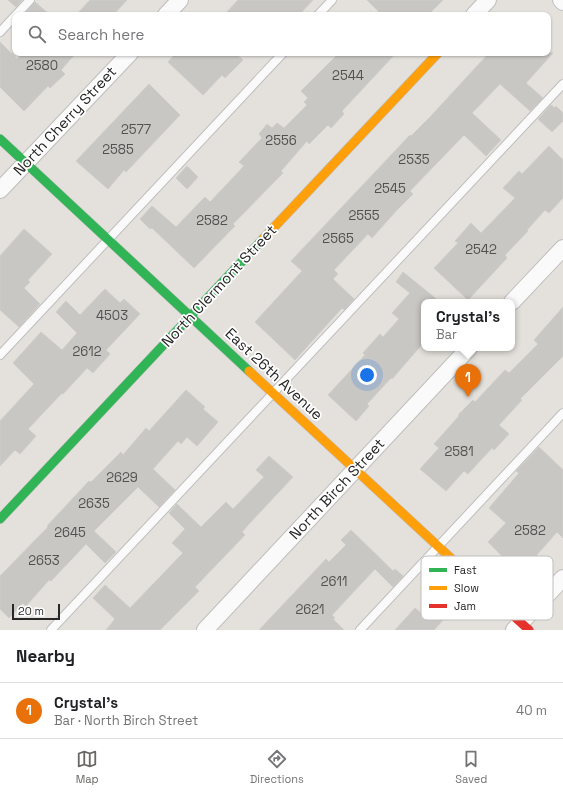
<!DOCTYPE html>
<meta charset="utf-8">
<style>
body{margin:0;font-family:"Space Grotesk",sans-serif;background:#f6f6f6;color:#202124}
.scale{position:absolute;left:12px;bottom:10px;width:48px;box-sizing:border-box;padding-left:4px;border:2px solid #272727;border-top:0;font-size:11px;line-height:14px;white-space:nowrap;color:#272727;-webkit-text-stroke:3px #fff;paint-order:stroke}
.you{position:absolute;left:367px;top:375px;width:14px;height:14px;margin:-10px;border:3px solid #fff;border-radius:50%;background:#1a73e8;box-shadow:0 0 0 6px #1a73e833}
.badge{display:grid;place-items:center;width:26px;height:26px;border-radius:50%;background:#696866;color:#fff;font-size:13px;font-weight:700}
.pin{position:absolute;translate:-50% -33px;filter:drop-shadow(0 1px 2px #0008)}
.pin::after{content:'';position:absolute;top:21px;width:14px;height:12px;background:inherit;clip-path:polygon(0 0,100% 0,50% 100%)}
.popup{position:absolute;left:421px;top:299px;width:94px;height:52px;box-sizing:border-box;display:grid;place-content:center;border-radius:8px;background:#fff;filter:drop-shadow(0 1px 3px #0005);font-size:13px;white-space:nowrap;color:#757577}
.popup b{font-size:15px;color:#202124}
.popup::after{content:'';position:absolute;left:50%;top:100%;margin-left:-8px;border:8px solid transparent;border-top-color:#fff}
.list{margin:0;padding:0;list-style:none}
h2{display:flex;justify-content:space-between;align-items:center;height:52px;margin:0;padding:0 16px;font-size:17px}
h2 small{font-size:13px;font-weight:400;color:#757577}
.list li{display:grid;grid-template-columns:26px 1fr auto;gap:12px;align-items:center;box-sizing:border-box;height:56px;padding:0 16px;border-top:1px solid #e0e0e0}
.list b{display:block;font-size:15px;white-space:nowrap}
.list p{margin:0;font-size:13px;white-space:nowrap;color:#757577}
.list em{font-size:13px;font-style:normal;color:#757577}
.icon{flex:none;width:22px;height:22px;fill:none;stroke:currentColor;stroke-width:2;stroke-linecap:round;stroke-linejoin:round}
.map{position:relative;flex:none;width:563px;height:630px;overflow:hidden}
.search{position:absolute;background:#fff;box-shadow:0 1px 3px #0004;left:12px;right:12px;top:12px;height:44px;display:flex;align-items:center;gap:10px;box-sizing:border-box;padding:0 14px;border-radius:8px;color:#757577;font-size:15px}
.sheet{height:108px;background:#fff}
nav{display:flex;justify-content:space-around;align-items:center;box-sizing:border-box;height:56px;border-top:1px solid #e0e0e0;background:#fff;font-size:11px;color:#757577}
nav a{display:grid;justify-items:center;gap:2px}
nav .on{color:#696866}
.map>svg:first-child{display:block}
.building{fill:#c9c7c4;stroke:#cfcdc9}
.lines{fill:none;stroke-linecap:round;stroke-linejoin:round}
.lane-casing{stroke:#bebebe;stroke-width:10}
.street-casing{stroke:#bebebe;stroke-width:18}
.fast-casing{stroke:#bebebe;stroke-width:10}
.slow-casing{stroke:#bebebe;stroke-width:10}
.jam-casing{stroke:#bebebe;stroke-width:10}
.lane{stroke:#fbfafa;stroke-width:8}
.street{stroke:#fbfafa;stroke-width:16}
.fast{stroke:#30b455;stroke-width:9}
.slow{stroke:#ff9f0a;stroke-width:9}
.jam{stroke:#e5322d;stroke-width:9}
.labels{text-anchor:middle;stroke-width:3.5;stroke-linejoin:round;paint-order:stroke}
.number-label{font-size:13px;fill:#515150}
.street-label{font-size:15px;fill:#272727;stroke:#fff}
.key{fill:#fff;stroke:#bebebe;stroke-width:1}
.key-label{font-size:11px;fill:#272727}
</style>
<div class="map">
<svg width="563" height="630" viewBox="0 0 563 630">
<rect width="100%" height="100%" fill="#e4e1dc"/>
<!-- building -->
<g class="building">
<polygon points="8,0 22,0 16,7"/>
<polygon points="90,0 127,0 113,15 76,15"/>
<polygon points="238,0 313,0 299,15 224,15"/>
<polygon points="367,0 443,0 428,15 382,15"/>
<polygon points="35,2 50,15 24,15"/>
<polygon points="0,42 17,59 23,53 76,53 61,70 65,74 50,88 48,86 24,111 0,87"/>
<polygon points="176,53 235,53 243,60 225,78 222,75 203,95 168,62"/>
<polygon points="339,53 396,53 342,111 344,114 331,128 328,125 309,144 307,141 281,171 283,173 233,224 235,226 194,268 152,228 150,229 140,219 152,206 176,227 205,197 210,202 244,166 239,162 262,138 259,134 267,124 272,128 277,123 284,128 307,105 304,102 308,98 301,91"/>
<polygon points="489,53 553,53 526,83 543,98 530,111 500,84 472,113 501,140 486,156 464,135 410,191 413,194 396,211 372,238 368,234 334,270 338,274 333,279 354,299 344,310 342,308 295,360 255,322 302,271 291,261 410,135 411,136 431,116"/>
<polygon points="149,84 180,115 126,172 124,170 108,189 76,161"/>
<polygon points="551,105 555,108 556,106 563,113 563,121 552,132 538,119"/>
<polygon points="549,146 563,160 563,198 549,213 545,210 527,230 528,231 505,255 507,258 468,300 434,268 458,243 455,241 471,223 481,233 515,198 503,188 519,171 522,174"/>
<polygon points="187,166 198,177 187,189 176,178"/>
<polygon points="24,229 52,254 28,280 30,282 24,288 40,304 19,327 0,310 0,256"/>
<polygon points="403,272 440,302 424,302 424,342 392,379 391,378 367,404 369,406 356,421 328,395 365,355 363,353 380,334 383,337 399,319 392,313 410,293 396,282"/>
<polygon points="105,289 120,303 124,299 140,314 106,350 110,354 93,373 87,368 63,394 62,393 28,429 36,436 20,454 15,450 0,466 0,421 34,384 13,363 41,332 62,350 77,333 56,312 66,301 80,315"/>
<polygon points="563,307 563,356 520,399 522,400 499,425 509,434 494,450 492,448 468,474 464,471 446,491 420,469 439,448 434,444 459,416 458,415 473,400 475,402 505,370 509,373 538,344 534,340"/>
<polygon points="186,390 205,407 203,409 218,422 197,446 187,437 181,444 178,441 153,469 175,490 159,507 138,487 94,531 116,552 105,563 86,544 51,581 49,580 26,606 23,603 9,618 0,609 0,576 48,527 47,526 89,481 91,482 121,452 123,455 146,428 149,431"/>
<polygon points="539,447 563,470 563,538 557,532 520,574 488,542 506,523 489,508 519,473 516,471"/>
<polygon points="269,456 293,477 249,524 242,532 245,535 195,587 199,591 160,630 106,630 115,619 93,598 105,585 130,608 183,553 172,543 185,529 169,513 177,504 201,527 226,502 233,509 264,477 256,470"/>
<polygon points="351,530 393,571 395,569 403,576 393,587 375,569 332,615 335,618 333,619 344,630 259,630 326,559 329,562 346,545 341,540"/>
<polygon points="429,607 443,620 434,630 395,630 415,608 422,614"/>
</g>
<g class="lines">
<defs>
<g id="lane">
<polyline points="16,15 30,0"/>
<polyline points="318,15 332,0"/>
<polyline points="0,32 15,16"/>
<polyline points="0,355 283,53"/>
<polyline points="51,630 563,84"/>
<polyline points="360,630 563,413"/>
</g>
<g id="street">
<polyline points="561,0 563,2"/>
<polyline points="166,15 180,0"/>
<polyline points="474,15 488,0"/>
<polyline points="0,190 130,53"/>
<polyline points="512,302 563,248"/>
<polyline points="205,630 469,348"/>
<polyline points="514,630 563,578"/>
</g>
<g id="fast">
<polyline points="0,139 249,371"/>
<polyline points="0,519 263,239"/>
</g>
<g id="slow">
<polyline points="263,239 438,53"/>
<polyline points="249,371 482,587"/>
</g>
<polyline id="jam" points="482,587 529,630"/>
</defs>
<!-- lane casing -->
<use href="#lane" class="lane-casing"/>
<!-- street casing -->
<use href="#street" class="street-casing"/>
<!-- fast casing -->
<use href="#fast" class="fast-casing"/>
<!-- slow casing -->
<use href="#slow" class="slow-casing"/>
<!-- jam casing -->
<use href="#jam" class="jam-casing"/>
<!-- lane -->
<use href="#lane" class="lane"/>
<!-- street -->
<use href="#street" class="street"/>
<!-- fast -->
<use href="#fast" class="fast"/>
<!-- slow -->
<use href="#slow" class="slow"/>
<!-- jam -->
<use href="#jam" class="jam"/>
</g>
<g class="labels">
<!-- number labels -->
<g class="number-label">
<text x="42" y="70">2580</text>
<text x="348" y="80">2544</text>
<text x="136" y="134">2577</text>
<text x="281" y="145">2556</text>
<text x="118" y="154">2585</text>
<text x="414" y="164">2535</text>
<text x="390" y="193">2545</text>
<text x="364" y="220">2555</text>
<text x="212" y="225">2582</text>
<text x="338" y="243">2565</text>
<text x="481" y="254">2542</text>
<text x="112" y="320">4503</text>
<text x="87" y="356">2612</text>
<text x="459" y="456">2581</text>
<text x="122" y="482">2629</text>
<text x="94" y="508">2635</text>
<text x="530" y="535">2582</text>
<text x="70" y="537">2645</text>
<text x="44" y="565">2653</text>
<text x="334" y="586">2611</text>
<text x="310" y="614">2621</text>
</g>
<!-- street labels -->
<g class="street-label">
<text transform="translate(65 121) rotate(-47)" y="5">North Cherry Street</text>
<text transform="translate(219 286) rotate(-47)" y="5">North Clermont Street</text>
<text transform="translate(274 374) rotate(43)" y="5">East 26th Avenue</text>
<text transform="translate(337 489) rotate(-47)" y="5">North Birch Street</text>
</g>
</g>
<!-- legend -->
<rect x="421" y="556" width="132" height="64" rx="6" class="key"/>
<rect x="429" y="568" width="18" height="4" fill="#30b455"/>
<rect x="429" y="586" width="18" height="4" fill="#ff9f0a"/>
<rect x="429" y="604" width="18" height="4" fill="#e5322d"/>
<g class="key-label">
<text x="454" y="574">Fast</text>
<text x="454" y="592">Slow</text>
<text x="454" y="610">Jam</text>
</g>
</svg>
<div class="scale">20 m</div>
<div class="you"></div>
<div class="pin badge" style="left:468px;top:397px;background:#e8710a">1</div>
<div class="popup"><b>Crystal's</b>Bar</div>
<div class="search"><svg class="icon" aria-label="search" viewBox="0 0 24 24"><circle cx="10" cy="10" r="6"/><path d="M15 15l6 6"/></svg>Search here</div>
</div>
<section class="sheet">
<h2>Nearby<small></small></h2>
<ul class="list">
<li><span class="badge" style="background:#e8710a">1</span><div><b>Crystal's</b><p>Bar · North Birch Street</p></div><em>40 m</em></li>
</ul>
</section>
<nav>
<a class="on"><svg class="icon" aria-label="map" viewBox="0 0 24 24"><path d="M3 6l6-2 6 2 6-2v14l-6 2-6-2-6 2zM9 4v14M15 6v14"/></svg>Map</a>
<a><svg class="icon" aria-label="directions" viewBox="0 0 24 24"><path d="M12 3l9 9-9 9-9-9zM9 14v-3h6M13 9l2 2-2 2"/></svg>Directions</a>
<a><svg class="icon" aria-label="saved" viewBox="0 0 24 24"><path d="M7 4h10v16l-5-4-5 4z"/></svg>Saved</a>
</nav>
